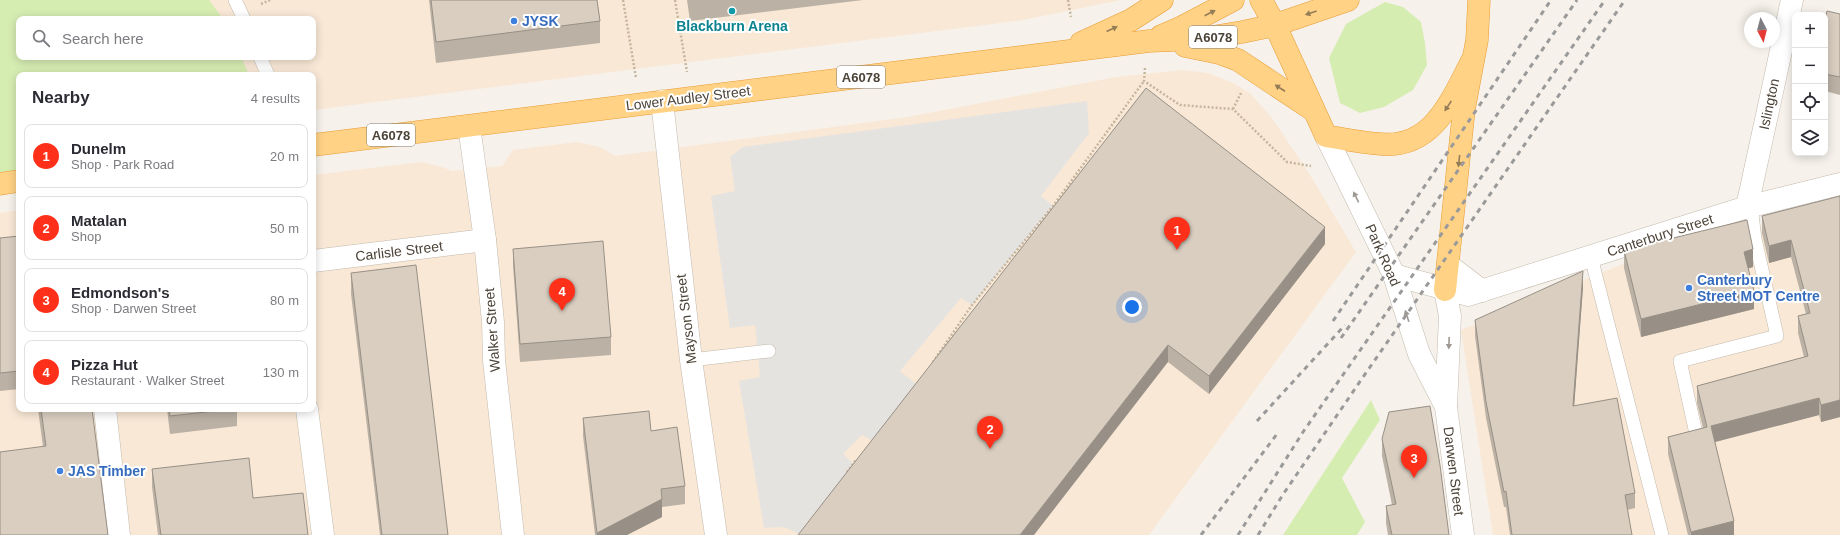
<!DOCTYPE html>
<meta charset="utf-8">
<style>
body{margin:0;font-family:Helvetica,sans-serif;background:#f7f7f7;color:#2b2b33}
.controls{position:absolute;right:12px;top:12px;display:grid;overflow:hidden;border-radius:8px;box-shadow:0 2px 10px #0003}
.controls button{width:36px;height:36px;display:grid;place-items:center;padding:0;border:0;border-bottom:1px solid #e1e1e2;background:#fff;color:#2b2b33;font:20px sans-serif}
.compass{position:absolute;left:1744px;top:12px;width:36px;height:36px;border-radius:50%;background:#fff;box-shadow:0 2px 10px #0003;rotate:173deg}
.you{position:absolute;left:1132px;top:307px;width:14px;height:14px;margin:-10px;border:3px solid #fff;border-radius:50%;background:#1a73e8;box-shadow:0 0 0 6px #1a73e833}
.badge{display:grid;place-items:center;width:26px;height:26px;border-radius:50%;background:#ff301a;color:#fff;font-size:13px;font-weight:700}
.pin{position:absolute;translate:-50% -33px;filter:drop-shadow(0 1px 2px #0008)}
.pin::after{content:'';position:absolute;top:21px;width:14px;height:12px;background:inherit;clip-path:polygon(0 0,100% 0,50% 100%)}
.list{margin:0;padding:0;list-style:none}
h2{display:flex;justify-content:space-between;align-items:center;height:52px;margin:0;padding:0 16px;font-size:17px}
h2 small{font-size:13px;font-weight:400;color:#7c7c81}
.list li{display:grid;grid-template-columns:26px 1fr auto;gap:12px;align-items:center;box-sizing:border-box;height:64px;margin:0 8px 8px;padding:0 8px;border:1px solid #e1e1e2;border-radius:8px}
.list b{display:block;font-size:15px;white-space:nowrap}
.list p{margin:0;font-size:13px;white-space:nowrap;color:#7c7c81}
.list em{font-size:13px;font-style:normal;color:#7c7c81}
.icon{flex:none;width:22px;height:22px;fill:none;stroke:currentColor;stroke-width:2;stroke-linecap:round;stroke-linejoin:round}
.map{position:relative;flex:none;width:1840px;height:535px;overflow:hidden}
.search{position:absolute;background:#fff;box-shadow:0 2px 10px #0003;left:16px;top:16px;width:300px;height:44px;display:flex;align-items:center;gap:10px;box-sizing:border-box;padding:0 14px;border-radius:8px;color:#7c7c81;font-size:15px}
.panel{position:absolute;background:#fff;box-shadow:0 2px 10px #0003;left:16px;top:72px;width:300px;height:340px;border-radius:8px}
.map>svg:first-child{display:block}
.commercial{fill:#f9e8d6}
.green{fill:#d6edb2}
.parking{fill:#e5e3e0}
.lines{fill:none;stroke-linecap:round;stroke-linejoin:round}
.service-casing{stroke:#c3baad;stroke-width:14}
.minor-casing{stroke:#c3baad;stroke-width:23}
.trunk-casing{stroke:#e99c33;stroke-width:23}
.path{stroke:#c6b59d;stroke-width:2.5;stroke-dasharray:2 2;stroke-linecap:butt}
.service{stroke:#fff;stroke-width:13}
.minor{stroke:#fff;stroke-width:22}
.trunk{stroke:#ffd285;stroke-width:22}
.rail{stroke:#9a9a9a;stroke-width:3;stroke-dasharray:5 5;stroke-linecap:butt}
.wall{fill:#bbb1a5}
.shaded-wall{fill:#989086}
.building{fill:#d9cec0;stroke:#989086}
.oneway{fill:#947c57}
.oneway2{fill:#9d9892}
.culture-dot{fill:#0f9aa8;stroke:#fff;stroke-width:1.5}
.shop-dot{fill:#3f7fe0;stroke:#fff;stroke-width:1.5}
.labels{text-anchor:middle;stroke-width:4;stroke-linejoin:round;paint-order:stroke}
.shield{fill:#fff;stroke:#827b74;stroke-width:1}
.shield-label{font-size:13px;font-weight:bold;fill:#4c4338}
.shop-label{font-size:14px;font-weight:bold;fill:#366cbe;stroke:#fff;text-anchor:start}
.culture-label{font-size:14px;font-weight:bold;fill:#0d838f;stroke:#fff}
.street-label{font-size:14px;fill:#4c4338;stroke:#fff}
</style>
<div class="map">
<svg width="1840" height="535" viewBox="0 0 1840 535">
<rect width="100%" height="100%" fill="#f6f2eb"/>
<!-- commercial -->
<g class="commercial">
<polygon points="191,0 1121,0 1023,20 313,110 313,75 231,75 223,57 313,57 313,19 206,19"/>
<polygon points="1182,70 1208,73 1233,83 1250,93 1272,118 1310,175 1356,252 1149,535 0,535 0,213 19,210 19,409 313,409 313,175 421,162 442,167 452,171 502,166 513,150 577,142 600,147 615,156 908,117 1116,77"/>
<polygon points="1840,209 1840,535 1493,535 1461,330 1623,264"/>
</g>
<!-- green -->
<g class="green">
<polygon points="0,0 209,0 223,19 19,19 19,57 241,57 249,75 19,75 19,181 0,184"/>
<polygon points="1385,2 1403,7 1421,22 1425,43 1427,65 1413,90 1384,107 1360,113 1340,103 1329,58 1346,24"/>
<polygon points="1371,400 1380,420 1342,478 1365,522 1357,535 1283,535"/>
</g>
<!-- parking -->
<polygon class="parking" points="1087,101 1089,133 1041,196 1053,206 972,305 961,298 900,371 917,385 873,441 862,435 843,454 854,464 800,534 784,527 764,528 739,381 760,377 755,325 730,328 711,196 735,191 730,157 743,147"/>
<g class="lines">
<defs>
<g id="service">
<polyline points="235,0 244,19"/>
<polyline points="260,57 268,75"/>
<polyline points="1591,257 1662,535"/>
<polyline points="691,360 769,351"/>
<polyline points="1695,429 1680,361 1777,336 1755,239 1751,206"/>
</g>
<g id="minor">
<polyline points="662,101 691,360 716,535"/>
<polyline points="469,126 485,240 493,322 494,360 513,535"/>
<polyline points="1326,136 1394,275 1419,354 1446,407"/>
<polyline points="1747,207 1792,0"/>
<polyline points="313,261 485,240"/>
<polyline points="1448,265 1482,291"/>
<polyline points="1394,275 1468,295 1747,207 1840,184"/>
<polyline points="1445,290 1450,316 1446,407 1463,535"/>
<polyline points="105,409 119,535"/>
<polyline points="307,409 323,535"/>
</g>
<g id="trunk">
<path d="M1261,0l14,25 51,111c18,3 36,7 55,8 53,5 71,-46 92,-85"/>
<polyline points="1161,36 1182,27 1233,0"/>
<polyline points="1081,43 1131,20 1162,0"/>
<polyline points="1185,46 1219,53 1238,60 1313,110"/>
<polyline points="313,145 1149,41 1200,39 1242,32 1275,25 1348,0"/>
<polyline points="0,184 19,181"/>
<polyline points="1445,290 1464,109 1477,40 1479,0"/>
</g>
</defs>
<!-- service casing -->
<use href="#service" class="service-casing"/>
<!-- minor casing -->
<use href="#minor" class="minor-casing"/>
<!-- trunk casing -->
<use href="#trunk" class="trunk-casing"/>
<!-- path -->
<g class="path">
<polyline points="623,0 636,78"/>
<polyline points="675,0 687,72"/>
<polyline points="1068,0 1071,17"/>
<polyline points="261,4 270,0"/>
<polyline points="1145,68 1144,81 1180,105 1233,109 1287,162 1311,166"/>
<polyline points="1233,109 1241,93"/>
<polyline points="933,362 972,305 1053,206 1144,81"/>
<polyline points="847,472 856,460"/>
</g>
<!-- service -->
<use href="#service" class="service"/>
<!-- minor -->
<use href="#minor" class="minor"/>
<!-- trunk -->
<use href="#trunk" class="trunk"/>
<!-- rail -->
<g class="rail">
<polyline points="1333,321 1551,0"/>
<polyline points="1341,338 1577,0"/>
<polyline points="1257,421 1345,325"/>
<polyline points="1201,535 1277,434"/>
<polyline points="1238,535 1303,432 1605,0"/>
<polyline points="1258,535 1282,496 1361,380 1625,0"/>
</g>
</g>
<!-- wall -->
<g class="wall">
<polygon points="429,0 597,0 600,21 600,43 436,63"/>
<polygon points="687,0 863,0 690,21"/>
<polygon points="1840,14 1840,95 1825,91 1825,20"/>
<polygon points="1840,196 1840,417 1821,422 1819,415 1715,442 1734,535 1688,535 1668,454 1668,437 1703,428 1697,403 1697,386 1804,357 1798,333 1798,316 1806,314 1791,257 1769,263 1762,233 1762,216"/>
<polygon points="19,236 19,389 0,391 0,238"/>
<polygon points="1325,244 1209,394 1168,362 798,535"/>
<polygon points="513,249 611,337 611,355 520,362 513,266"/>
<polygon points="1624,250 1753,267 1748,268 1754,309 1641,337 1624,268"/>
<polygon points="351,273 448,535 380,535 351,294"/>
<polygon points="1583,287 1574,406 1635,493 1635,508 1627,510 1632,535 1510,535 1506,507 1504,507 1486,418 1475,336 1475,320"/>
<polygon points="38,409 92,409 108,535 43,447"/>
<polygon points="167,409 237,409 237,426 170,434"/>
<polygon points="583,418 651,431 685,486 685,504 662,507 662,517 627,535 595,535 583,436"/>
<polygon points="1382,439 1449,535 1388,535 1386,523 1386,506 1392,505 1382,456"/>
<polygon points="152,469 253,498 308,535 158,535 152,487"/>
</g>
<!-- shaded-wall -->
<g class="shaded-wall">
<polygon points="1325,227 1325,244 1209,394 1209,376"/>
<polygon points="1791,240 1791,257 1769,263 1769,246"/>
<polygon points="1753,249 1753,267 1744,270 1744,252"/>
<polygon points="1583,271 1583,287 1573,422 1573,406"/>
<polygon points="1754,291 1754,309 1641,337 1641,319"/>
<polygon points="1168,345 1168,362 1034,535 1020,535"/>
<polygon points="1819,398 1819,415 1711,443 1711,426"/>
<polygon points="1840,400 1840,417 1821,422 1821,405"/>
<polygon points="662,499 662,517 627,535 597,535 597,533"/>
<polygon points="1734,521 1734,535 1691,535 1691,532"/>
</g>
<!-- building -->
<g class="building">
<polygon points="431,0 597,0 600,21 436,42"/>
<polygon points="1827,11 1840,14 1840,77 1825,74 1825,20"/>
<polygon points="1146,88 1325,227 1209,376 1168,345 1020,535 798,535"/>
<polygon points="1840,196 1840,400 1821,405 1819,398 1711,426 1734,521 1691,532 1668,437 1707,427 1697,386 1808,356 1798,316 1810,313 1791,240 1769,246 1762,216"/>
<polygon points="1747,220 1753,249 1744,252 1754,291 1641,319 1624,250"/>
<polygon points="19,236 19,371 0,373 0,238"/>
<polygon points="603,241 611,337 520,344 513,249"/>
<polygon points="416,265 448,535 382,535 351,273"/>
<polygon points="1583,271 1573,406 1617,398 1635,493 1625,495 1632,535 1512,535 1506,491 1504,492 1486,402 1475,320"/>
<polygon points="1430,406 1440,465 1449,535 1392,535 1386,506 1396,504 1382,439 1389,412"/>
<polygon points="41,409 92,409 108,535 0,535 0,452 46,446"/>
<polygon points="169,409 233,409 170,416"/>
<polygon points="649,411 651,431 677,427 685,486 661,489 662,499 597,533 583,418"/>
<polygon points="249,458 253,498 303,493 308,535 161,535 152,469"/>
</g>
<!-- one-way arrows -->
<defs><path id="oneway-solid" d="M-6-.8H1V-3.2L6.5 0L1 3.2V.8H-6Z"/></defs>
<g class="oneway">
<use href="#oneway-solid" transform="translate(1210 13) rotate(-27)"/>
<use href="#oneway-solid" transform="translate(1311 13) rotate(161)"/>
<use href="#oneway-solid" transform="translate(1112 29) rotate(-25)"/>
<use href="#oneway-solid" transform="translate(1280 88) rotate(-147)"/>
<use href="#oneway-solid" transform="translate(1448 106) rotate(123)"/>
<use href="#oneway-solid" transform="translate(1459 161) rotate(96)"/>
</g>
<g class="oneway2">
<use href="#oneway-solid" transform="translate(1356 197) rotate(-116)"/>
<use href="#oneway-solid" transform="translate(1407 316) rotate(-108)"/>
<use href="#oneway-solid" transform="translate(1449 343) rotate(92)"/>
</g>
<!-- markers -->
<circle class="culture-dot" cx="732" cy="11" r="4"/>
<g class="shop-dot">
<circle cx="514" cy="21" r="4"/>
<circle cx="1689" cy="288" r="4"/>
<circle cx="60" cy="471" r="4"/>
</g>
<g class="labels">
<!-- shield labels -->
<g class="shield">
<rect x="1189" y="26" width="48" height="22" rx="3"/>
<rect x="837" y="66" width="48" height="22" rx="3"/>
<rect x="367" y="124" width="48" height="22" rx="3"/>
</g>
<g class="shield-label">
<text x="1213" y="42">A6078</text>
<text x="861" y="82">A6078</text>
<text x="391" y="140">A6078</text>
</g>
<!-- shop labels -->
<g class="shop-label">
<text x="522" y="26">JYSK</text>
<text x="1697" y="285">Canterbury<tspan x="1697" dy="16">Street MOT Centre</tspan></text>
<text x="68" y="476">JAS Timber</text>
</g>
<!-- culture labels -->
<g class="culture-label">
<text x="732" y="31">Blackburn Arena</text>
</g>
<!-- street labels -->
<g class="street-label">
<text transform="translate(688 98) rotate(-7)" y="5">Lower Audley Street</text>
<text transform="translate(1769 104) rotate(-78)" y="5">Islington</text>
<text transform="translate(1660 235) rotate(-18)" y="5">Canterbury Street</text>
<text transform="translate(399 251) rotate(-7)" y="5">Carlisle Street</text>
<text transform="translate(1383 255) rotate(66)" y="5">Park Road</text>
<text transform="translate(686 319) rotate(-97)" y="5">Mayson Street</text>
<text transform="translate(492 330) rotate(-94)" y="5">Walker Street</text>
<text transform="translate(1454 471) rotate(83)" y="5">Darwen Street</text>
</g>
</g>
</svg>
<div class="controls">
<button>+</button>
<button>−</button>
<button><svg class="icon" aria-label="locate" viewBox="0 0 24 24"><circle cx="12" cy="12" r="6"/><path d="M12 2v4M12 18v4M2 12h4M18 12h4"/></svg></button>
<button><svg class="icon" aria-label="layers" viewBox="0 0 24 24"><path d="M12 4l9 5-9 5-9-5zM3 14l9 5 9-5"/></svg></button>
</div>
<svg class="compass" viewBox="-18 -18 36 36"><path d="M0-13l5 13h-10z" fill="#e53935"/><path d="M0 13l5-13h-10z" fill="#7c7c81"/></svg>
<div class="you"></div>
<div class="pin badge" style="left:1177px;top:250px">1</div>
<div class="pin badge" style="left:990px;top:449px">2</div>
<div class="pin badge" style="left:1414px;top:478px">3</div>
<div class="pin badge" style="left:562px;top:311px">4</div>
<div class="search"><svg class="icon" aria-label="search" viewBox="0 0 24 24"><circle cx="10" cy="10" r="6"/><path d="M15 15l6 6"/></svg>Search here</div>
<section class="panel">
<h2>Nearby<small>4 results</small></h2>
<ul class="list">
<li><span class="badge">1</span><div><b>Dunelm</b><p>Shop · Park Road</p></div><em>20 m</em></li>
<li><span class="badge">2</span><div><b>Matalan</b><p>Shop</p></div><em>50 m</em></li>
<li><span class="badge">3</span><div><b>Edmondson's</b><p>Shop · Darwen Street</p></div><em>80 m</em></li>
<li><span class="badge">4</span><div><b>Pizza Hut</b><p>Restaurant · Walker Street</p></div><em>130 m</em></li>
</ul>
</section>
</div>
